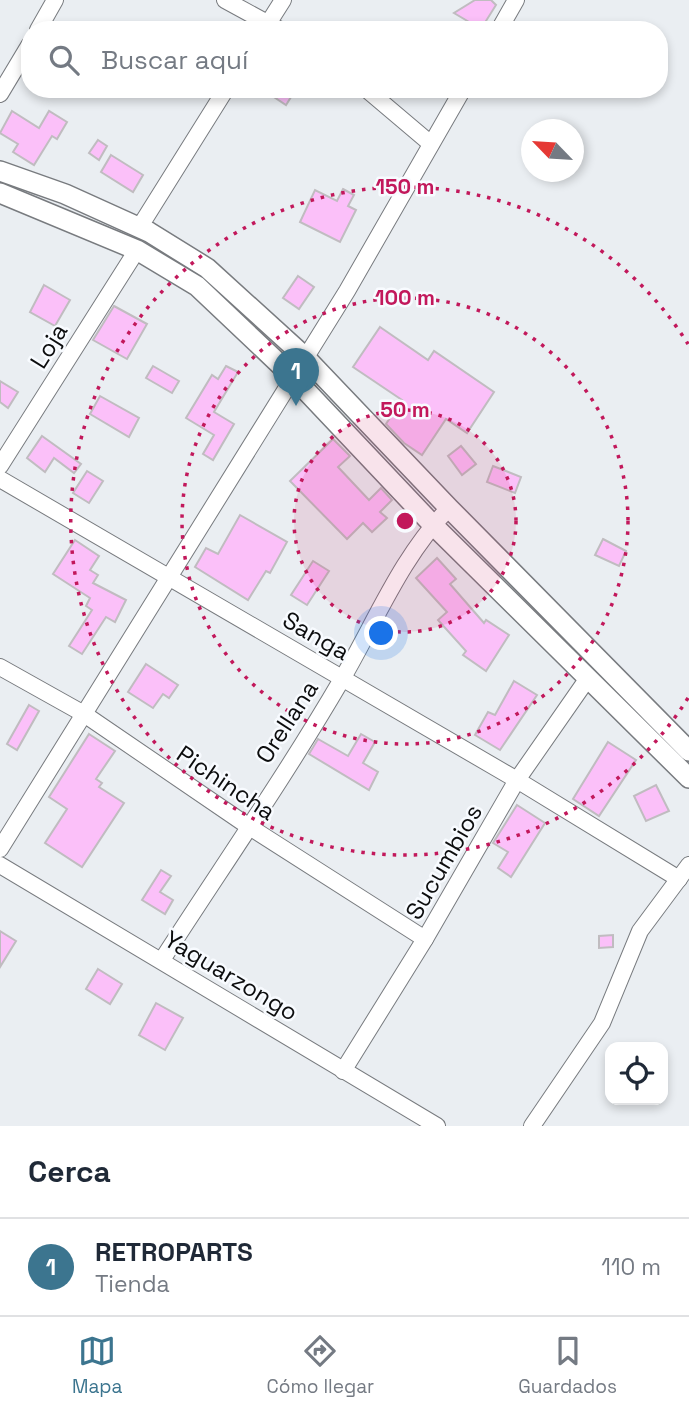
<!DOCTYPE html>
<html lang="es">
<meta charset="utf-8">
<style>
body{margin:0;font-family:"Space Grotesk",sans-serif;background:#f6f6f7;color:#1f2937}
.controls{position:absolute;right:21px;bottom:21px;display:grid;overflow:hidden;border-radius:14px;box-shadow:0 4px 10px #0003}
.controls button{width:63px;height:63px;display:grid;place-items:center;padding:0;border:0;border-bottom:2px solid #e0e1e3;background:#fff;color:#1f2937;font:35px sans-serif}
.compass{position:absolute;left:521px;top:119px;width:63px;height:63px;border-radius:50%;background:#fff;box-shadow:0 4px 10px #0003;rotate:295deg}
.you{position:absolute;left:382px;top:634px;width:24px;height:24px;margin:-18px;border:5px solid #fff;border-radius:50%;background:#1a73e8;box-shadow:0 0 0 10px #1a73e833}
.badge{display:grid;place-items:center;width:46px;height:46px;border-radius:50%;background:#3c758f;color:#fff;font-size:23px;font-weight:700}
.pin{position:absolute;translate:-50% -58px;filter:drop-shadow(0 2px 4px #0008)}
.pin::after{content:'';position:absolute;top:37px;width:24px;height:21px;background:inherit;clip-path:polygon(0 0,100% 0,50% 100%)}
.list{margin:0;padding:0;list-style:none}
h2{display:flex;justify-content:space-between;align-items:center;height:91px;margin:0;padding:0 28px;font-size:30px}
h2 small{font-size:23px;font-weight:400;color:#747a83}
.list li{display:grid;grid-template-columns:46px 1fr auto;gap:21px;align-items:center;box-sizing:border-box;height:98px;padding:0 28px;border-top:2px solid #e0e1e3}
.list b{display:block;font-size:26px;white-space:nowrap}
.list p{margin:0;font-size:23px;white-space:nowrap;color:#747a83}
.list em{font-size:23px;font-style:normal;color:#747a83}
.icon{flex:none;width:38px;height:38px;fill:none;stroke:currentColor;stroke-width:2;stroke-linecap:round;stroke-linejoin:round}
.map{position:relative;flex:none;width:689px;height:1126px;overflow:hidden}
.search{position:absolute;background:#fff;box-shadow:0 4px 10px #0003;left:21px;right:21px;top:21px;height:77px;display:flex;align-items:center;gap:18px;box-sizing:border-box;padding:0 24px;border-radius:28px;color:#747a83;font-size:26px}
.sheet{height:189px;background:#fff}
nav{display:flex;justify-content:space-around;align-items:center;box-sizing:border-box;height:98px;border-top:2px solid #e0e1e3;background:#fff;font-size:19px;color:#747a83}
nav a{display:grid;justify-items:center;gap:4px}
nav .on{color:#3c758f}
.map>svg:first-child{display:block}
.building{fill:#fbc0f9;stroke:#c0bcc0;stroke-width:2}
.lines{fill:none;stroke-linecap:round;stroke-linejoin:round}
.minor-casing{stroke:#787b7f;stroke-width:18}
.major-casing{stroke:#787b7f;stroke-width:22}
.minor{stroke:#fff;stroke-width:16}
.major{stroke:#fff;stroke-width:19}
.ring{fill:none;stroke:#c2185b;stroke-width:3.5;stroke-dasharray:3.5 7}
.labels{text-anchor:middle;stroke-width:5;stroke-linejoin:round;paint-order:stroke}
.street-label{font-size:24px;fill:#0c0d0e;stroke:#f8fbff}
.centre{fill:#c2185b;stroke:#f8fbff;stroke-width:3.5}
.ring-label{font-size:21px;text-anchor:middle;font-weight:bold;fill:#c2185b;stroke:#f8fbff;stroke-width:5;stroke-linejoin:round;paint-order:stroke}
</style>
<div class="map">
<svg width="689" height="1126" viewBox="0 0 689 1126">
<rect width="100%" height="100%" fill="#eaeef2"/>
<!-- building -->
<g class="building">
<polygon points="475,0 491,0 496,5 481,29 454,13"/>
<polygon points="262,89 296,89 286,105"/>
<polygon points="12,111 39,128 49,111 67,122 57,139 52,136 34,165 13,152 18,144 0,133"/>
<polygon points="98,140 107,146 99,160 89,153"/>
<polygon points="111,155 143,175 133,192 101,172"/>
<polygon points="343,189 354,195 348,206 356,210 340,242 300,222 315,190 337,201"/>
<polygon points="298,276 314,287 299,309 283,298"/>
<polygon points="44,285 70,300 55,326 30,312"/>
<polygon points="114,306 147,324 127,359 93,340"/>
<polygon points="380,327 428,360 434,351 494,392 467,433 446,419 422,455 404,443 386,424 402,400 353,367"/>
<polygon points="153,366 179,381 172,393 146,378"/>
<polygon points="226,366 238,372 214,412 234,424 213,460 203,454 214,435 186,418 212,375 218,379"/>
<polygon points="0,381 18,392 8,408 0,402"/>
<polygon points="100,396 139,418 129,437 90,414"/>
<polygon points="42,436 81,464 74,473 54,458 45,472 27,458"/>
<polygon points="333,439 350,456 338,467 369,500 381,488 392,500 380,512 387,518 372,532 363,523 347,539 290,481"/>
<polygon points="461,446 476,464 462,475 448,456"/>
<polygon points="493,466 521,477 515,493 487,482"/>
<polygon points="87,471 103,481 89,503 73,493"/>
<polygon points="240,515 287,542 270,573 266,571 248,600 195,567 206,548 218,554"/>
<polygon points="603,539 626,551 619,566 595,555"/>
<polygon points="75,540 99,556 90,570 98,575 93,583 126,600 115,622 106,617 82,654 69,646 92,610 86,606 90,598 53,574"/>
<polygon points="437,558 456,579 450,584 484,623 486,620 509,635 486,671 463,655 466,651 438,620 447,612 416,578"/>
<polygon points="313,561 329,571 307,605 291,595"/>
<polygon points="146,664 178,685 169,698 163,694 153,708 128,692"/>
<polygon points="514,681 537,695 500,750 475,735 488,712 495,715"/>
<polygon points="29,705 39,711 17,750 7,744"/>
<polygon points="89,734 115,751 96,779 102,783 99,787 124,803 82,867 45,843 67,809 49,797"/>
<polygon points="361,734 375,742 363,763 378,772 369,790 309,754 318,739 348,756"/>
<polygon points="608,742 636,760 599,816 573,799"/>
<polygon points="656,785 669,811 646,821 634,796"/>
<polygon points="517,805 545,823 511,877 498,868 508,852 493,843"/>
<polygon points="161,870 171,876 160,892 173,900 165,914 142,900"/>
<polygon points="0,931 16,941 0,967"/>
<polygon points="613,935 613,947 599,948 599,936"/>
<polygon points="98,969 122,984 110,1004 86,989"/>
<polygon points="156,1003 183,1018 165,1050 139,1035"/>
</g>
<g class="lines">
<defs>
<g id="minor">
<polyline points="225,0 280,30"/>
<polyline points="38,30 55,0"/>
<polyline points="264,30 283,0"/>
<polyline points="499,30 516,0"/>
<polyline points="366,89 431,144"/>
<polyline points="0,94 30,44"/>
<polyline points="139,228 226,89"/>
<polyline points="0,466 137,250"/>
<polyline points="0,479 517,780 679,879"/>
<polyline points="0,667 84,714 248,826 425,939"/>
<polyline points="0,849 347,291 463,89"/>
<polyline points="0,865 437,1126"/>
<path d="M162,960c60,-93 124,-185 180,-281 34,-58 59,-122 107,-171"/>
<polyline points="343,1071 425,939 517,780 588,678"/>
<polyline points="532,1126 602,1023 640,931 689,865"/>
</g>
<g id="major">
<polyline points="0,171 65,194 149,232 207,268 305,357 449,508 689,751"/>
<polyline points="0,193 137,250 197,286 293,377 433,525 689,778"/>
</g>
</defs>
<!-- minor casing -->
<use href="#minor" class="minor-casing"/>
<!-- major casing -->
<use href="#major" class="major-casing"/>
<!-- minor -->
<use href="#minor" class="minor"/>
<!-- major -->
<use href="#major" class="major"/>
</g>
<!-- distance rings -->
<circle cx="405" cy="521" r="111" fill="#c2185b" fill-opacity=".12"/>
<g class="ring">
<circle cx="405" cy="521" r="111"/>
<circle cx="405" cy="521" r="223"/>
<path d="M688 698A334 334 0 1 1 688 344"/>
</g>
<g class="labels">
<!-- street labels -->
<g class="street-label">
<text transform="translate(49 346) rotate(-58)" y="8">Loja</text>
<text transform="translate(316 636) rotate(30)" y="8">Sanga</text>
<text transform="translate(287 722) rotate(-57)" y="8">Orellana</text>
<text transform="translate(226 783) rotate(34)" y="8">Pichincha</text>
<text transform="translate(444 862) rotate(-60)" y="8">Sucumbios</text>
<text transform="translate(231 976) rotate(31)" y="8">Yaguarzongo</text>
</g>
</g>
<circle cx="405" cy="521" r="10" class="centre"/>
<g class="ring-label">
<text x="405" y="194">150 m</text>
<text x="405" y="305">100 m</text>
<text x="405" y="417">50 m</text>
</g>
</svg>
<div class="controls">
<button><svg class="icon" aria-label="locate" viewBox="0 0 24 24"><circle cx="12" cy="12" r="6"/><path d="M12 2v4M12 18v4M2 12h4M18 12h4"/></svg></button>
</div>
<svg class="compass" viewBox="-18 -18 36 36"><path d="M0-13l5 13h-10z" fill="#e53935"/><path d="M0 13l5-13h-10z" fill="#747a83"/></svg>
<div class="you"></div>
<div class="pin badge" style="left:296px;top:406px">1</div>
<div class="search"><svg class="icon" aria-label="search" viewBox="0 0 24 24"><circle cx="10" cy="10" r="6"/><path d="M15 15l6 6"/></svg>Buscar aquí</div>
</div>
<section class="sheet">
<h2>Cerca<small></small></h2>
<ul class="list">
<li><span class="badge">1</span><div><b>RETROPARTS</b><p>Tienda</p></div><em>110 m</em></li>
</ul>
</section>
<nav>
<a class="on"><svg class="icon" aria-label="map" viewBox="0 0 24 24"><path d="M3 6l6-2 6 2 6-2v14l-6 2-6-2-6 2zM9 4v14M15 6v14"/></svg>Mapa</a>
<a><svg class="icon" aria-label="directions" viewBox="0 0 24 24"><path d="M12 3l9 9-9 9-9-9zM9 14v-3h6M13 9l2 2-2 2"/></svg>Cómo llegar</a>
<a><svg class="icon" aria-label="saved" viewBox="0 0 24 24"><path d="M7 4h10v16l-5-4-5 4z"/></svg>Guardados</a>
</nav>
